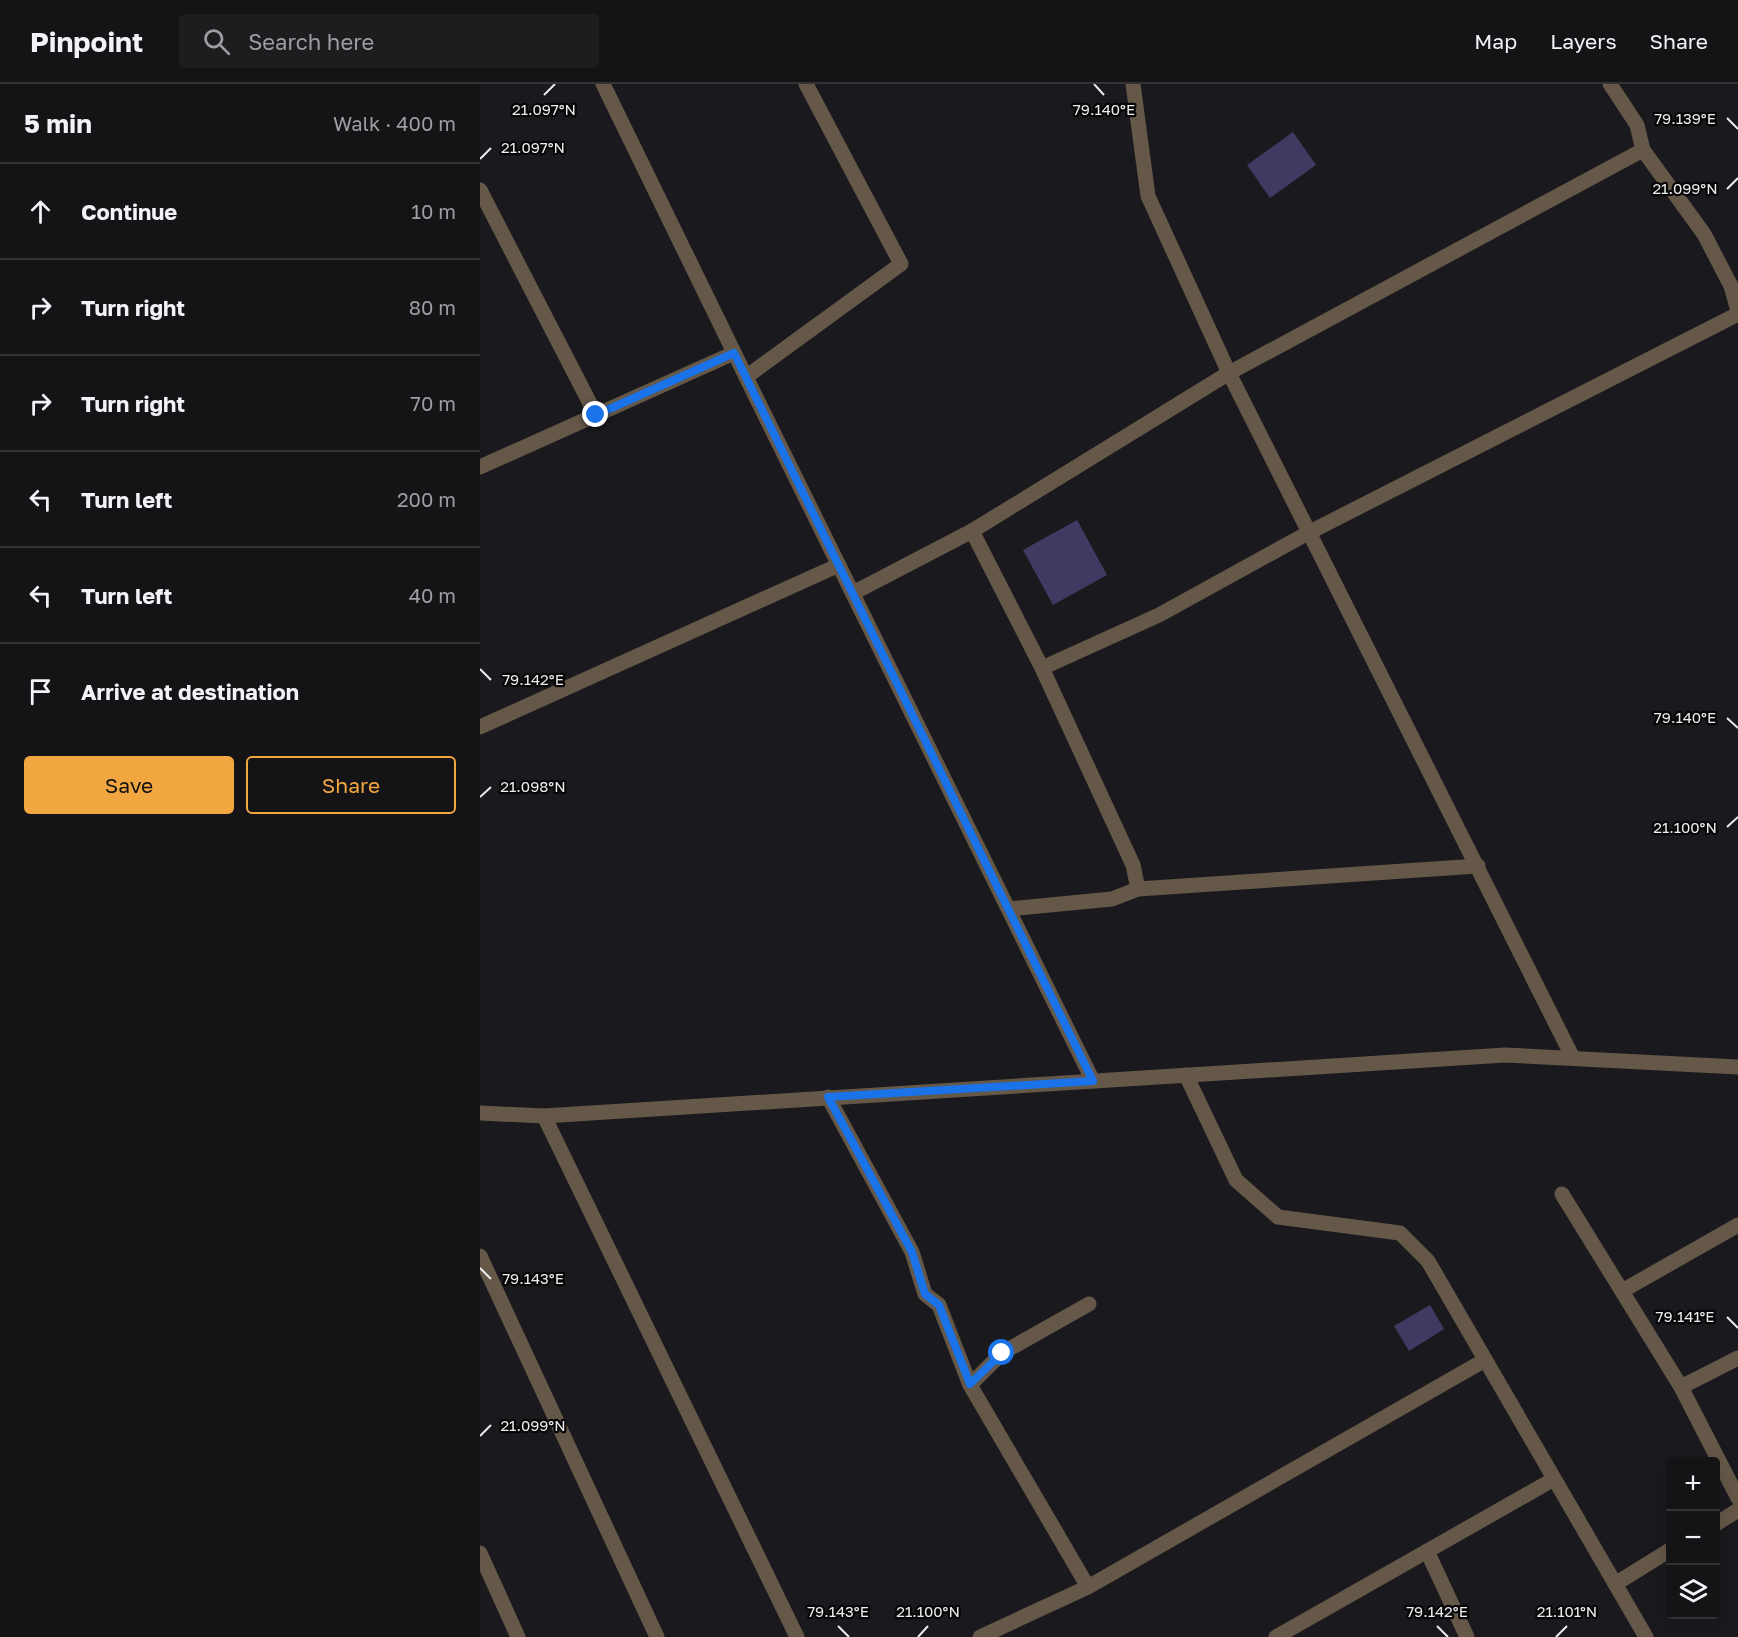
<!DOCTYPE html>
<meta charset="utf-8">
<style>
body{margin:0;font-family:"Golos Text",sans-serif;background:#1d1d1f;color:#f1f3f6}
.controls{position:absolute;right:18px;bottom:18px;display:grid;overflow:hidden;border-radius:6px;box-shadow:0 6px 24px #0002}
.controls button{width:54px;height:54px;display:grid;place-items:center;padding:0;border:0;border-bottom:2px solid #333335;background:#141416;color:#f1f3f6;font:30px sans-serif}
.stop{position:absolute;width:18px;height:18px;margin:-14px;border:4px solid #1a73e8;border-radius:50%;background:#fff}
.stop.end{background:#1a73e8;border-color:#fff;box-shadow:0 2px 6px #0008}
.list{margin:0;padding:0;list-style:none}
h2{display:flex;justify-content:space-between;align-items:center;height:78px;margin:0;padding:0 24px;font-size:26px}
h2 small{font-size:20px;font-weight:400;color:#9d9ea1}
.list li{display:grid;grid-template-columns:39px 1fr auto;gap:18px;align-items:center;box-sizing:border-box;height:96px;padding:0 24px;border-top:2px solid #333335}
.list b{display:block;font-size:22px;white-space:nowrap}
.list em{font-size:20px;font-style:normal;color:#9d9ea1}
.actions{display:flex;gap:12px;padding:18px 24px}
.actions a{flex:1;padding:14px 0;border:2px solid #f1a640;border-radius:6px;text-align:center;font-size:21px;color:#f1a640}
.actions .main{background:#f1a640;color:#111}
.icon{flex:none;width:33px;height:33px;fill:none;stroke:currentColor;stroke-width:2;stroke-linecap:round;stroke-linejoin:round}
.map{position:relative;flex:none;width:1258px;height:1553px;overflow:hidden}
header{display:flex;align-items:center;gap:36px;box-sizing:border-box;height:84px;padding:0 30px;background:#141416;border-bottom:2px solid #333335}
header strong{font-size:28px}
nav{display:flex;gap:33px;margin-inline-start:auto;font-size:21px}
.search{width:420px;height:54px;background:#1d1d1f;display:flex;align-items:center;gap:15px;box-sizing:border-box;padding:0 21px;border-radius:6px;color:#9d9ea1;font-size:22px}
main{display:flex}
aside{flex:1;background:#141416}
.map>svg:first-child{display:block}
.building{fill:#3e3a62}
.lines{fill:none;stroke-linecap:round;stroke-linejoin:round}
.minor{stroke:#655848;stroke-width:15}
.route{stroke:#1a73e8;stroke-width:8}
.ticks{fill:none;stroke:#ececee;stroke-width:2}
.ticks-label{font-size:15px;text-anchor:middle;fill:#ececee;stroke:#060607;stroke-width:4.5;stroke-linejoin:round;paint-order:stroke}
</style>
<header>
<strong>Pinpoint</strong>
<div class="search"><svg class="icon" aria-label="search" viewBox="0 0 24 24"><circle cx="10" cy="10" r="6"/><path d="M15 15l6 6"/></svg>Search here</div>
<nav><a>Map</a><a>Layers</a><a>Share</a></nav>
</header>
<main>
<aside>
<h2>5 min<small>Walk · 400 m</small></h2>
<ul class="list">
<li><svg class="icon" aria-label="ahead" viewBox="0 0 24 24"><path d="M12 20V5M6 11l6-6 6 6"/></svg><div><b>Continue</b></div><em>10 m</em></li>
<li><svg class="icon" aria-label="right" viewBox="0 0 24 24"><path d="M7 20v-9h11M14 6l5 5-5 5"/></svg><div><b>Turn right</b></div><em>80 m</em></li>
<li><svg class="icon" aria-label="right" viewBox="0 0 24 24"><path d="M7 20v-9h11M14 6l5 5-5 5"/></svg><div><b>Turn right</b></div><em>70 m</em></li>
<li><svg class="icon" aria-label="left" viewBox="0 0 24 24"><path d="M17 20v-9H6M10 6l-5 5 5 5"/></svg><div><b>Turn left</b></div><em>200 m</em></li>
<li><svg class="icon" aria-label="left" viewBox="0 0 24 24"><path d="M17 20v-9H6M10 6l-5 5 5 5"/></svg><div><b>Turn left</b></div><em>40 m</em></li>
<li><svg class="icon" aria-label="arrive" viewBox="0 0 24 24"><path d="M6 21V4h12l-3 4 3 4H6"/></svg><div><b>Arrive at destination</b></div></li>
</ul>
<div class="actions"><a class="main">Save</a><a>Share</a></div>
</aside>
<div class="map">
<svg width="1258" height="1553" viewBox="0 0 1258 1553">
<rect width="100%" height="100%" fill="#1a1a1e"/>
<!-- building -->
<g class="building">
<polygon points="813,48 836,81 790,114 767,81"/>
<polygon points="597,436 627,491 573,521 543,466"/>
<polygon points="950,1221 964,1245 929,1267 914,1242"/>
</g>
<g class="lines">
<!-- minor -->
<g class="minor">
<polyline points="123,0 266,293"/>
<polyline points="326,0 421,180 266,293 613,997"/>
<polyline points="653,0 668,112 749,289 1093,974"/>
<polyline points="1130,0 1157,41 1163,66 1224,150 1251,202 1258,227"/>
<polyline points="0,106 116,331"/>
<polyline points="0,383 254,269"/>
<polyline points="492,447 562,584 653,781 658,805"/>
<polyline points="373,509 492,447 749,289 1163,66"/>
<polyline points="562,584 679,531 828,449 1258,230"/>
<polyline points="0,643 359,481"/>
<polyline points="529,825 632,815 658,805 998,782"/>
<polyline points="706,991 756,1096 798,1133 920,1149 948,1177 1166,1553"/>
<polyline points="348,1013 432,1168 445,1210 459,1221 490,1301"/>
<polyline points="0,1029 64,1032 1025,971 1258,983"/>
<polyline points="64,1032 317,1553"/>
<polyline points="1082,1110 1201,1303 1258,1414"/>
<polyline points="0,1172 177,1553"/>
<polyline points="1142,1207 1258,1141"/>
<polyline points="609,1220 522,1269 490,1301 608,1503 1005,1276"/>
<polyline points="1201,1303 1258,1274"/>
<polyline points="1236,1440 1258,1426"/>
<polyline points="947,1467 987,1553"/>
<polyline points="0,1469 38,1553"/>
<polyline points="1135,1500 1190,1466"/>
<polyline points="500,1553 608,1503"/>
<polyline points="796,1553 1074,1395"/>
</g>
</g>
<g class="lines">
<!-- route -->
<polyline class="route" points="116,331 254,269 613,997 348,1013 432,1168 445,1210 459,1221 490,1300 522,1269"/>
</g>
<!-- ticks -->
<path class="ticks" d="M614,0l10,11M64,11l11,-11M1247,34l11,11M0,75l11,-11M1247,105l11,-11M0,585l11,11M1247,634l11,10M0,713l11,-10M1247,743l11,-10M0,1184l11,11M1247,1233l11,11M0,1352l11,-11M358,1542l11,11M957,1542l11,11M438,1553l10,-11M1076,1553l11,-11"/>
<g class="ticks-label">
<text x="64" y="31">21.097°N</text>
<text x="624" y="31">79.140°E</text>
<text x="1205" y="40">79.139°E</text>
<text x="53" y="69">21.097°N</text>
<text x="1205" y="110">21.099°N</text>
<text x="53" y="601">79.142°E</text>
<text x="1205" y="639">79.140°E</text>
<text x="53" y="708">21.098°N</text>
<text x="1205" y="749">21.100°N</text>
<text x="53" y="1200">79.143°E</text>
<text x="1205" y="1238">79.141°E</text>
<text x="53" y="1347">21.099°N</text>
<text x="358" y="1533">79.143°E</text>
<text x="448" y="1533">21.100°N</text>
<text x="957" y="1533">79.142°E</text>
<text x="1087" y="1533">21.101°N</text>
</g>
</svg>
<div class="controls">
<button>+</button>
<button>−</button>
<button><svg class="icon" aria-label="layers" viewBox="0 0 24 24"><path d="M12 4l9 5-9 5-9-5zM3 14l9 5 9-5"/></svg></button>
</div>
<div class="stop" style="left:522px;top:1269px"></div>
<div class="stop end" style="left:116px;top:331px"></div>
</div>
</main>
